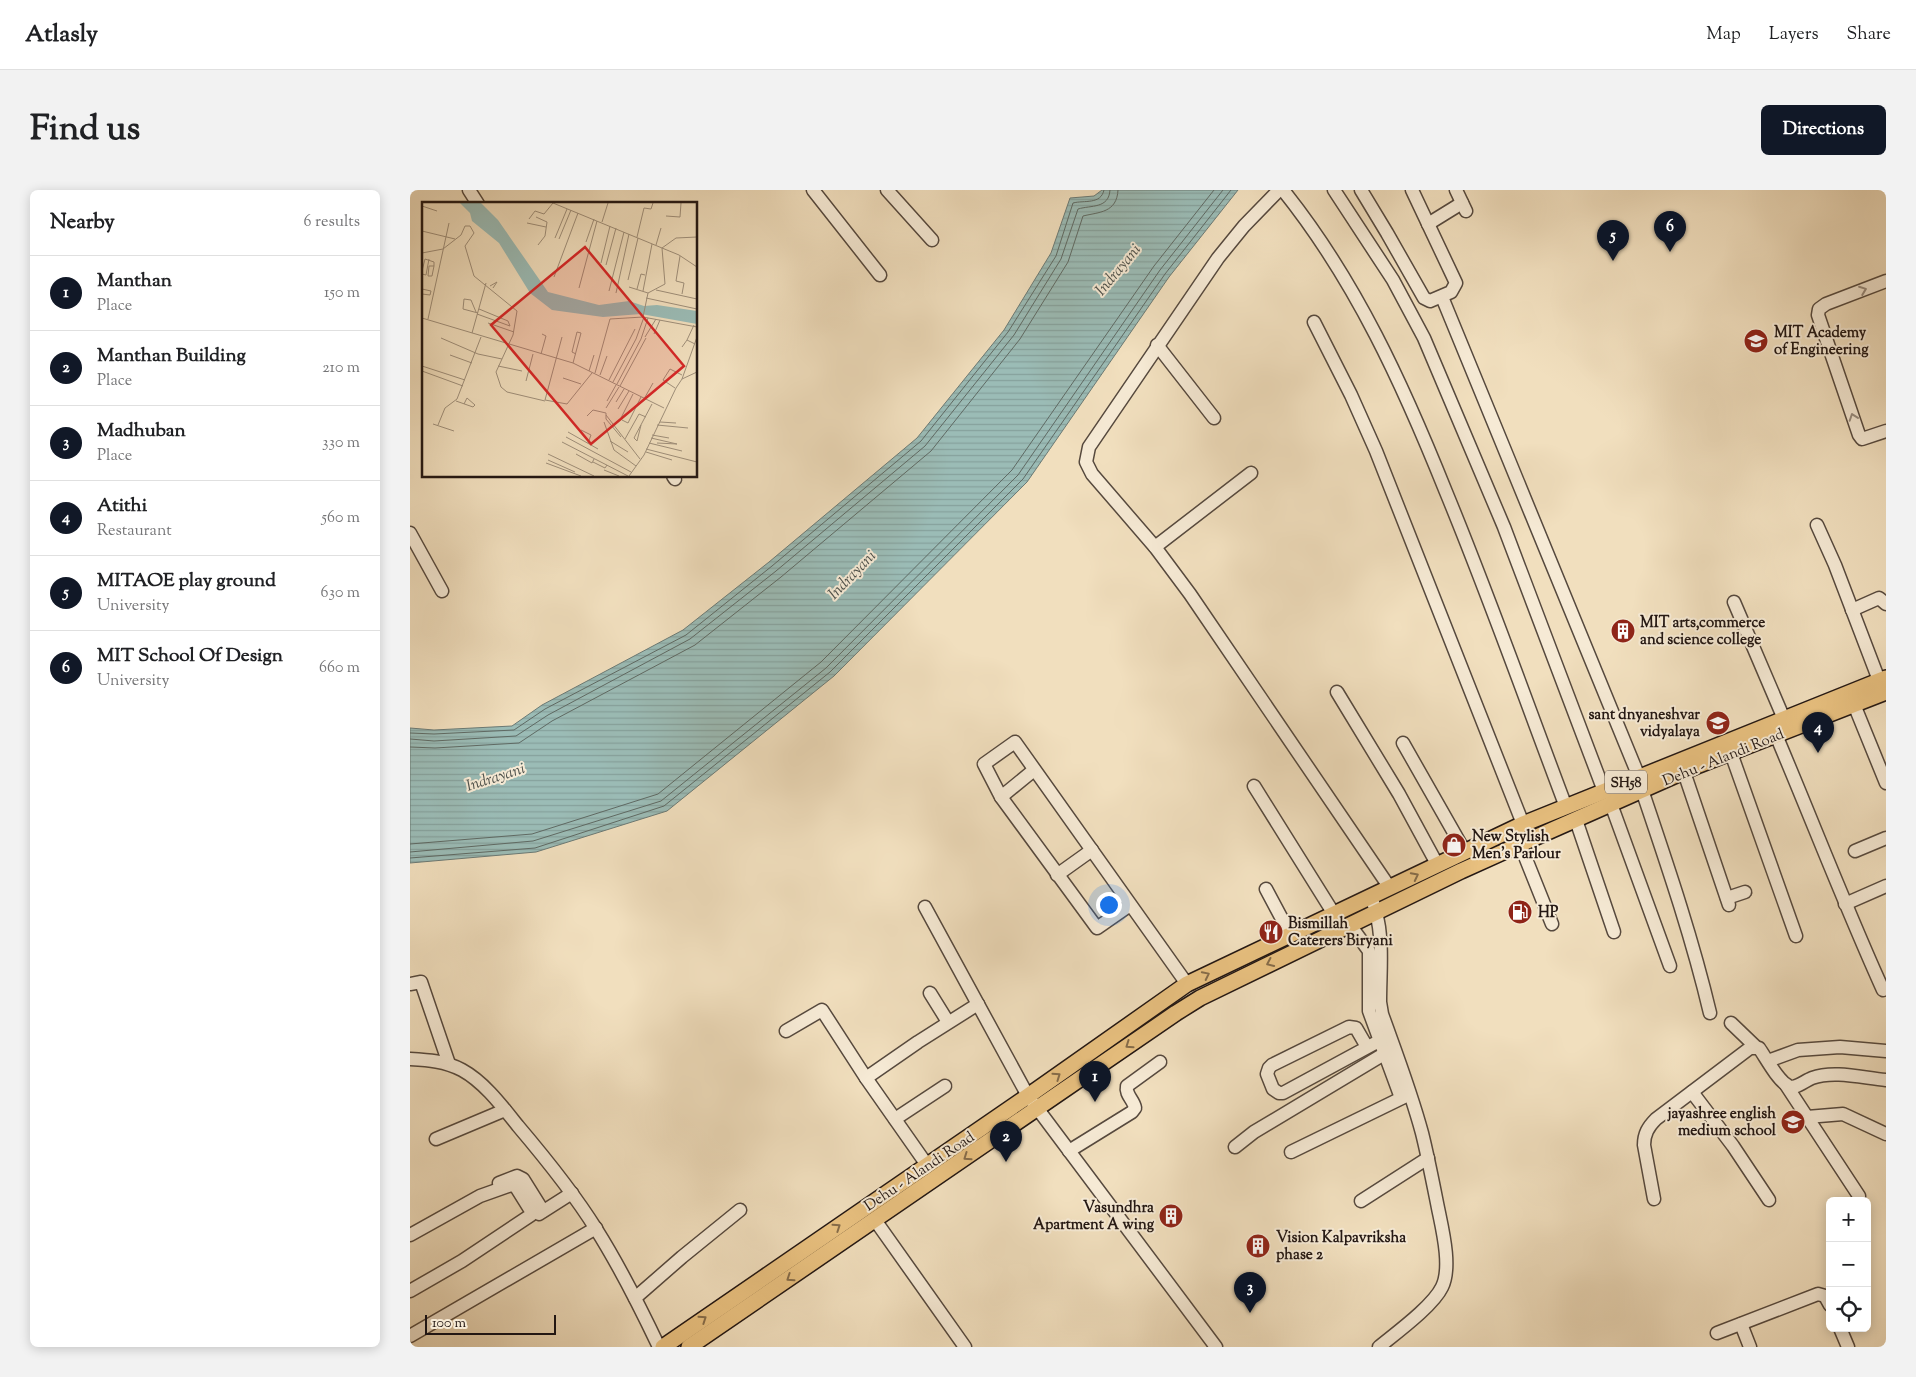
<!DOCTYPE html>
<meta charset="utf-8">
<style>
body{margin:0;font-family:"Sorts Mill Goudy",serif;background:#f2f2f2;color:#202124}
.controls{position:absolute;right:15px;bottom:15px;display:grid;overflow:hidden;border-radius:8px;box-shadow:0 2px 12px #0003}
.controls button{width:45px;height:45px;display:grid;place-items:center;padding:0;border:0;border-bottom:1px solid #e0e0e0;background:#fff;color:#202124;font:25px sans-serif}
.scale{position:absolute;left:15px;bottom:12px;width:131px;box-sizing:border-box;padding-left:5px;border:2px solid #231713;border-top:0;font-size:14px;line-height:18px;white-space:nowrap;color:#231713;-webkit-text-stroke:4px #f6ead5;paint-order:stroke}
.you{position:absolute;left:698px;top:714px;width:18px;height:18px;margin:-12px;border:4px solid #fff;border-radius:50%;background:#1a73e8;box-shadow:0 0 0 8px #1a73e833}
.badge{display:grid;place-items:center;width:32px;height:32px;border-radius:50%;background:#111827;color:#fff;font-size:16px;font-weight:700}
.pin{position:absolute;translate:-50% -41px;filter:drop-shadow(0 1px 2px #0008)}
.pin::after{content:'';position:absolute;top:26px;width:18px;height:15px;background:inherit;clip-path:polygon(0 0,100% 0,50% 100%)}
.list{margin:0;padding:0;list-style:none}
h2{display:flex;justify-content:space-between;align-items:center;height:65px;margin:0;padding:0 20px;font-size:21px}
h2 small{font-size:16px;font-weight:400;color:#757577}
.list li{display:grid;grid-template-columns:32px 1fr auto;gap:15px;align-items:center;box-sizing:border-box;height:75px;padding:0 20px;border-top:1px solid #e0e0e0}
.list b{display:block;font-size:19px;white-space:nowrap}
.list p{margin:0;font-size:16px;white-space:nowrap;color:#757577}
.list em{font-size:16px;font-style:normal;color:#757577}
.icon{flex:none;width:28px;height:28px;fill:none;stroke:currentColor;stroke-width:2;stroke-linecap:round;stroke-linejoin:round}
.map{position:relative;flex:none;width:1476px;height:1157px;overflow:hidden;border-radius:8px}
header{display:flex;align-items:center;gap:30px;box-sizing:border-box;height:70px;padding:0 25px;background:#fff;border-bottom:1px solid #e0e0e0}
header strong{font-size:24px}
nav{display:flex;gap:28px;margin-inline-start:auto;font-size:18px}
.intro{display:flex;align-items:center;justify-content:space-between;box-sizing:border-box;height:120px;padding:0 30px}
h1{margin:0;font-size:35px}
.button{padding:12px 22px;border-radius:8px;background:#111827;color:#fff;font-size:18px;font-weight:700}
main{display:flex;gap:30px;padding:0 30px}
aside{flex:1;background:#fff;border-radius:8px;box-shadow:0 2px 12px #0003}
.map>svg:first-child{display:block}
.water{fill:url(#water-rules);stroke:#6b7a75}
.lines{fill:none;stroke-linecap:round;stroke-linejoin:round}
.shore{stroke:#5f6a64;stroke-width:1}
.minor-casing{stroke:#56493e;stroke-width:15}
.major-casing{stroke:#231713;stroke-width:18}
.minor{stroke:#f6ead5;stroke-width:12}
.major{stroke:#e8c07f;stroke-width:15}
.oneway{stroke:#978b7e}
.oneway2{stroke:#866c49}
.labels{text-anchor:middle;stroke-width:4;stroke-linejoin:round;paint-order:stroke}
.shield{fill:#f6ead5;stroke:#62564d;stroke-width:1}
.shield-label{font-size:14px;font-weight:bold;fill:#231713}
.poi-label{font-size:15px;font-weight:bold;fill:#231713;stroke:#f6ead5;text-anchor:start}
.street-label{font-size:15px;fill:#231713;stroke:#f6ead5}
.water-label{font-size:16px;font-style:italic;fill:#4d514c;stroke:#f6ead5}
.inset-road{fill:none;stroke:#9f8f7a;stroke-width:1}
.view{fill:#d62828;fill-opacity:0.15;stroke:#d62828;stroke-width:2.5}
.inset-edge{fill:none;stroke:#231713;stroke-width:2.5}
</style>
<header>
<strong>Atlasly</strong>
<nav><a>Map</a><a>Layers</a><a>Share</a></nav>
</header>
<div class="intro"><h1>Find us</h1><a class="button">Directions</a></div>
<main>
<aside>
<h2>Nearby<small>6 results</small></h2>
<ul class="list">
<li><span class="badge">1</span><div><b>Manthan</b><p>Place</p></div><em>150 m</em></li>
<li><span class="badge">2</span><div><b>Manthan Building</b><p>Place</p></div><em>210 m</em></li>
<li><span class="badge">3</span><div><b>Madhuban</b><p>Place</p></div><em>330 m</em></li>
<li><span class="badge">4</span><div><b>Atithi</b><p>Restaurant</p></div><em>560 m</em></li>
<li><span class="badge">5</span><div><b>MITAOE play ground</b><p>University</p></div><em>630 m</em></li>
<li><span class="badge">6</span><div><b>MIT School Of Design</b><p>University</p></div><em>660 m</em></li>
</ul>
</aside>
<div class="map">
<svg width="1476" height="1157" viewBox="0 0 1476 1157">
<defs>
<pattern id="water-rules" width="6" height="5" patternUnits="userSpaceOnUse" patternTransform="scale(1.25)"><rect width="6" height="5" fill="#9bbcb6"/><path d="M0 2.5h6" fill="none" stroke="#85a19c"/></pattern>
</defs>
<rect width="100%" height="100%" fill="#f1dfbe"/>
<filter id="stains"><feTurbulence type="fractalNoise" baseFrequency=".004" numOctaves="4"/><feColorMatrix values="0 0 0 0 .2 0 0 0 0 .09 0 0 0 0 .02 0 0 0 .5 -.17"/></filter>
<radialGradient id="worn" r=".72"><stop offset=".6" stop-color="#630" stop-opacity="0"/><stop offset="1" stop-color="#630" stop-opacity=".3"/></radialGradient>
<!-- water -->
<polygon class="water" points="692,0 828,0 759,87 617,292 424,486 257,621 126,662 0,673 0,538 24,540 102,536 132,515 273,440 359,372 507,248 594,140 641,63 660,8 684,6"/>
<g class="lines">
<!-- shore -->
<g class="shore">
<path d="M0,543l24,1 80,-4 31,-21 141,-74 86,-69 149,-125 87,-109 48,-76 17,-53c11,-3 28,2 31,-13"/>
<path d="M0,549l24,2 82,-5 32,-21 142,-76 86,-68 149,-125 89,-111 47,-76 17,-50c13,-4 31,0 32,-19"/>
<path d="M0,557l25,1 84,-5 33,-22 143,-76 86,-68 150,-126 89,-112 48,-77 15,-46c16,-4 34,-3 35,-26"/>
<polyline points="0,654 122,644 248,604 411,472 602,280 744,76 804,0"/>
<polyline points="0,662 123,651 251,611 416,478 608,285 750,80 813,0"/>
<polyline points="0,668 125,658 254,616 420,482 613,289 755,84 821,0"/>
</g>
<defs>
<g id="minor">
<polyline points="59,0 68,14"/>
<polyline points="403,0 470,85"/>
<polyline points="477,0 522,50"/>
<polyline points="869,0 834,36 808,68 679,257 676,272 682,284 745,357 780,404 980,698"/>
<path d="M873,0c73,91 120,195 163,302 43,104 80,209 120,315"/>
<polyline points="924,0 983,90 1014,148 1094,337 1194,601"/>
<polyline points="951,0 977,43 1014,108 1020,111 1041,102 1046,93 1002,0"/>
<polyline points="1046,0 1056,21"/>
<polyline points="1018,34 1052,13"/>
<polyline points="1476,91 1416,114 1409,119 1408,125 1449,245 1452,249 1476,241"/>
<polyline points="1032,107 1229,587"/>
<polyline points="904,132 941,205 966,261 1113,634"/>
<polyline points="747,155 804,228"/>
<polyline points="263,286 265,289"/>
<polyline points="1407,335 1425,375 1472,498"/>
<polyline points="0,343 32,401"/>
<polyline points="745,357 841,283"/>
<polyline points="1324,412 1374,529"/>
<polyline points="1442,420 1469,408 1476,414"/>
<polyline points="927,502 989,604 1027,674"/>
<polyline points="1441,507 1476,593"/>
<path d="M1366,545c36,85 69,171 107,255"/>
<polyline points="993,553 1055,662"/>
<polyline points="1320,553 1321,563 1386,746"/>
<polyline points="1274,582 1319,715"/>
<polyline points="844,596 924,724"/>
<path d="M1232,600c25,74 50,147 68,223"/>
<polyline points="591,607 624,580"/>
<polyline points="1201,614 1260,776"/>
<polyline points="1166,630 1204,742"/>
<polyline points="1110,654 1142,734"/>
<polyline points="1445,661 1476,648"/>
<polyline points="647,685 682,660"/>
<polyline points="856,699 880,744"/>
<path d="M961,707c14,34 9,69 9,105l2,12c14,39 29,78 40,119 6,24 11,50 16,75 4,20 14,59 4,79 -9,19 -46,46 -63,60"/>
<polyline points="1317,708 1335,702"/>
<polyline points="1435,714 1476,696"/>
<polyline points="720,715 687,738 591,607 574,574 605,552 777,794"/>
<polyline points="515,717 618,906 806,1157"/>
<polyline points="940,735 959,761 959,821 991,908"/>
<polyline points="0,794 11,792 39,874"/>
<polyline points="520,803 538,832"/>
<polyline points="1321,833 1346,857"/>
<polyline points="376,841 412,820 456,888 517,975"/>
<polyline points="957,857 946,838 939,837 862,875 859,878 857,884 863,899 869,903 873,903 969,851"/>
<path d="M0,869c18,1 35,2 52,11 22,12 40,36 56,56 28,33 55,66 78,103 24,38 44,78 63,118"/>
<polyline points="1358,871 1388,860 1430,857 1476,861"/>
<polyline points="456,888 508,852 568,814"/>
<polyline points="1376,895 1449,1006"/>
<polyline points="1282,902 1323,956 1359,1010"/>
<polyline points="1397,927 1433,924 1476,944"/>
<polyline points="485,929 535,896"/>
<polyline points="26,949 95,920"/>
<polyline points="825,957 844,942 974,864"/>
<path d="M659,961l63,-39 3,-4c-1,-8 -10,-13 -8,-22l33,-24"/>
<polyline points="881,962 998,905"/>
<polyline points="89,993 107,986 113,989 133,1021"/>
<path d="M1244,1009l-10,-54c0,-11 4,-18 12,-26l94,-71h9c7,10 18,31 28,37 7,6 17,-4 25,-7 22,-8 51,0 74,2"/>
<polyline points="951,1011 1018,968"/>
<polyline points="129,1024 162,1003"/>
<polyline points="465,1030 555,1157"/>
<polyline points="0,1045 70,1006 101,995 106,997 121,1021 121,1025 52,1071 0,1101"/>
<polyline points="225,1108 272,1067 330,1020"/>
<polyline points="1331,1134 1340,1157"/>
<polyline points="1430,1138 1438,1157"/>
<polyline points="1307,1143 1408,1104 1415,1106 1420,1115"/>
<polyline points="0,1146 186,1038"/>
</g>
<g id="major">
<polyline points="253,1157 618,906 777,794 1113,634 1476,488"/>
<polyline points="279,1157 766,823 790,808 1051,681 1142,640 1289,575 1476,502"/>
</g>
</defs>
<!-- minor casing -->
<use href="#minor" class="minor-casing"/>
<!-- major casing -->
<use href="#major" class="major-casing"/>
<!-- minor -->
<use href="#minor" class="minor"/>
<!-- major -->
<use href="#major" class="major"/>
</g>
<!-- one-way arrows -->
<defs><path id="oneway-chevron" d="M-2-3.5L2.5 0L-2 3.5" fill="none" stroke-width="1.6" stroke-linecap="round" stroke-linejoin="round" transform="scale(1.25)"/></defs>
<g class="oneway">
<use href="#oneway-chevron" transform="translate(1453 100) rotate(-21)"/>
<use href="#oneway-chevron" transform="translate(1443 227) rotate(-109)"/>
</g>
<g class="oneway2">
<use href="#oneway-chevron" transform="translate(1005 686) rotate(-27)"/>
<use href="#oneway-chevron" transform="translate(860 773) rotate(155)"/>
<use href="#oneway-chevron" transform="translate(796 785) rotate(-26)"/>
<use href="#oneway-chevron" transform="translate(719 855) rotate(145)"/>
<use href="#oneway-chevron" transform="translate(647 886) rotate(-35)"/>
<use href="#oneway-chevron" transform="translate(557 967) rotate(145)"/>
<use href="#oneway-chevron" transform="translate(427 1037) rotate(-34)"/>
<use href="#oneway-chevron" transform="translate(380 1088) rotate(146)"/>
<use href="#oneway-chevron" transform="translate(293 1129) rotate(-34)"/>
</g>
<!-- icons -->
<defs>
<symbol id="university-disc" viewBox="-11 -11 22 22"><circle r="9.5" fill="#8f2418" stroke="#f6ead5"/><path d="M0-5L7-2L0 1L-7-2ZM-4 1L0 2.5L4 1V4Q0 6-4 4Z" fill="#fff"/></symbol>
<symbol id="building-disc" viewBox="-11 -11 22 22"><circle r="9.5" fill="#8f2418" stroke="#f6ead5"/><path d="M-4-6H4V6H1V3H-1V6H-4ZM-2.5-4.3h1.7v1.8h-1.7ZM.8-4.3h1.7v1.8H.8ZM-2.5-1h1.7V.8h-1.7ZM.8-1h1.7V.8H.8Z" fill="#fff"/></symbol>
<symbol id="school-disc" viewBox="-11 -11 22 22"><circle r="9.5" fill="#8f2418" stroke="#f6ead5"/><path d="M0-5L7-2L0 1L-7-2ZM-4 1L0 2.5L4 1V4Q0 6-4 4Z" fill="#fff"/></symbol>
<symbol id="shop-disc" viewBox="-11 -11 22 22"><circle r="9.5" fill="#8f2418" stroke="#f6ead5"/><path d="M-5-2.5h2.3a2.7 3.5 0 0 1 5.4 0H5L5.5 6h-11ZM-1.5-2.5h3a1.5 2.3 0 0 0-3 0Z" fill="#fff"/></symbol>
<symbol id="fuel-disc" viewBox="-11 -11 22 22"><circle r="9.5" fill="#8f2418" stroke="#f6ead5"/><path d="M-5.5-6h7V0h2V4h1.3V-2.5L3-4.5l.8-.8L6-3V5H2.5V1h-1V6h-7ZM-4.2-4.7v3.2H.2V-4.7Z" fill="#fff"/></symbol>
<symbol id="restaurant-disc" viewBox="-11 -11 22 22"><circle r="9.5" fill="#8f2418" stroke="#f6ead5"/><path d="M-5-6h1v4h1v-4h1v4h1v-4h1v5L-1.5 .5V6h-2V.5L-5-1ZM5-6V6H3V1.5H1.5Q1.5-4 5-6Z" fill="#fff"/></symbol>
</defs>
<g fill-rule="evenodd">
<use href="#university-disc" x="1332" y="137" width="28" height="28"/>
<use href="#building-disc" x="1199" y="427" width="28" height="28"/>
<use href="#school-disc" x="1294" y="519" width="28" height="28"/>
<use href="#shop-disc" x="1030" y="641" width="28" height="28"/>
<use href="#fuel-disc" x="1096" y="708" width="28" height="28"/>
<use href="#restaurant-disc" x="847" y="728" width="28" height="28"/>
<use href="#school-disc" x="1369" y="918" width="28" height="28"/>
<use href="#building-disc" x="747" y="1012" width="28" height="28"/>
<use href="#building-disc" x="834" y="1042" width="28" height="28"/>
</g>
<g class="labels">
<!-- shield labels -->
<rect class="shield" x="1195" y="580.5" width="42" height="23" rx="4"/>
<g class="shield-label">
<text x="1216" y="597">SH58</text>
</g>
<!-- poi labels -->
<g class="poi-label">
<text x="1364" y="147">MIT Academy<tspan x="1364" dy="17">of Engineering</tspan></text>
<text x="1230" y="437">MIT arts,commerce<tspan x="1230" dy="17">and science college</tspan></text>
<text x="1290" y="529" text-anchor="end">sant dnyaneshvar<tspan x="1290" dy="17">vidyalaya</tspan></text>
<text x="1062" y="651">New Stylish<tspan x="1062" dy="17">Men's Parlour</tspan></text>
<text x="1128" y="727">HP</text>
<text x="878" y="738">Bismillah<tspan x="878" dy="17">Caterers Biryani</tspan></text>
<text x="1366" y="928" text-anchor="end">jayashree english<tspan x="1366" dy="17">medium school</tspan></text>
<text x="744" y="1022" text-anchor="end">Vasundhra<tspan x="744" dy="17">Apartment A wing</tspan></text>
<text x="866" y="1052">Vision Kalpavriksha<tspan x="866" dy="17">phase 2</tspan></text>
</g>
<!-- street labels -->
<g class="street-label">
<text transform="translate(1313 567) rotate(-22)" y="5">Dehu - Alandi Road</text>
<text transform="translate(509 981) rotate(-34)" y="5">Dehu - Alandi Road</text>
</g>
<!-- water labels -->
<g class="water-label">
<text transform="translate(707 79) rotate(-50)" y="6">Indrayani</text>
<text transform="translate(441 384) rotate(-46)" y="6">Indrayani</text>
<text transform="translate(85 586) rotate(-18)" y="6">Indrayani</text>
</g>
</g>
<!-- overview -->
<g transform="translate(12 12)">
<rect width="275" height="275" fill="#f1dfbe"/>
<path d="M38,1h21l17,17 50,72 51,13 30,-4 15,5 13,-1 40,6v13l-56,-10 -38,3 -51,-7 -22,-17 -31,-50 -27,-22 -2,-8z" fill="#9bbcb6"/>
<path class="inset-road" d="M131,1l126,52 18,12M0,4l15,5M244,14l14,1 1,-14M114,15l11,5 -2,14 -7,9M107,17l6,-8 9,3 9,-11M180,20l6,-19M105,21l19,4M0,29l33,8M215,35l7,-29 7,1 2,-6M133,36l12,-29M137,37l12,-29M164,40l8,-23M234,43l5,-17M0,51l21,-4 18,-14 4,-9h5l4,7 -9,13 9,30 43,35 -4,24 -17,37 5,15 6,5 38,9M258,54l-4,25 8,2 -2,11M179,61l9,-37M184,63l10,-37M0,69l3,-12 9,3v4l-2,10h-4l1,-10h5M0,72l4,1 3,-16M132,75l24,-64M206,78l10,-42M68,84l7,-4 -4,6M207,85l19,6M157,86l18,-67M0,87l9,2 -1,4 -8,-1M215,87l4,-15 4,1M234,88l41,9M187,89l15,-59M221,89l9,-47M194,91l13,-59M224,96l51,11M57,107l29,12 2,5M54,110l-5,-12 -7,-1 -1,10 15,4M55,112l33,12M221,115l5,-24 17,-9 -3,-36 14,-10 21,-1M0,116l151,45 91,45M6,117l21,-96M66,121l26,9M50,131l14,-50M232,132l6,-14M140,135l-17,63 22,4 25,-31M223,135l11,-18M19,136l37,16 24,5M265,138l7,-15M260,145l5,-7 8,4M119,152l5,-18 -4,-2M28,153l22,8M151,161l8,-30 -4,-1 -5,20 4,2M0,164l43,14M76,164l24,5M0,169l41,15M167,169l5,-16M173,171l15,-54 33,-2 54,10M178,173l7,-19M141,176l18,6M260,177l15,-42M187,178l26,-51M104,179l7,-27M191,180l23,-43 8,-22M195,182l24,-45 7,-21M198,184l26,-48M253,186l-12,-8 7,-11 12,6M222,197l9,-16M34,199l17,6 2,-2 -8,-7 -3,6M185,199l9,-16M194,200l8,-13M184,206l13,-21M196,207l11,-18M184,213l34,44M165,214l6,-6 13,3v6l15,18M198,218l13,-26M200,218l6,3 13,-26M182,220l10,28 22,16M238,220l16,1M11,222l21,7M16,223l7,-17 12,-9 24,-62M219,223l-4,16 -3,-3 18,-34M235,223l31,3M159,228l10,5 -3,8M146,230l30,17M230,233l17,3M144,235l65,35M229,236l26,6 -20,-1M203,237l14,-25 7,3M188,239l18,11M140,240l66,34M227,241l33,8M224,247l51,13M224,250l26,8M126,252l46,22M154,252l16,9 2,-4M126,258l27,12M171,260l12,6 2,-3M124,261l35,13M182,268l15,6M207,274l15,-21 32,-67 6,-9 15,-7"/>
<path class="view" d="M163,45l99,119 -93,78 -100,-119z"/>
<rect width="275" height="275" class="inset-edge"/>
</g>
<rect width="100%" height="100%" filter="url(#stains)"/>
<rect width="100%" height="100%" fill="url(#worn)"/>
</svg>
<div class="controls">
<button>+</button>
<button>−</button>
<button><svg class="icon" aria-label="locate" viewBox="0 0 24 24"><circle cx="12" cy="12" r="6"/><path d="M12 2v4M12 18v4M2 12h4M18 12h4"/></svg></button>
</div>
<div class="scale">100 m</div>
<div class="you"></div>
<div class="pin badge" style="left:685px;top:912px">1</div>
<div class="pin badge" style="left:596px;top:972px">2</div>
<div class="pin badge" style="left:840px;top:1123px">3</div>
<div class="pin badge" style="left:1408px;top:563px">4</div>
<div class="pin badge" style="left:1203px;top:71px">5</div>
<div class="pin badge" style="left:1260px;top:62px">6</div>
</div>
</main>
